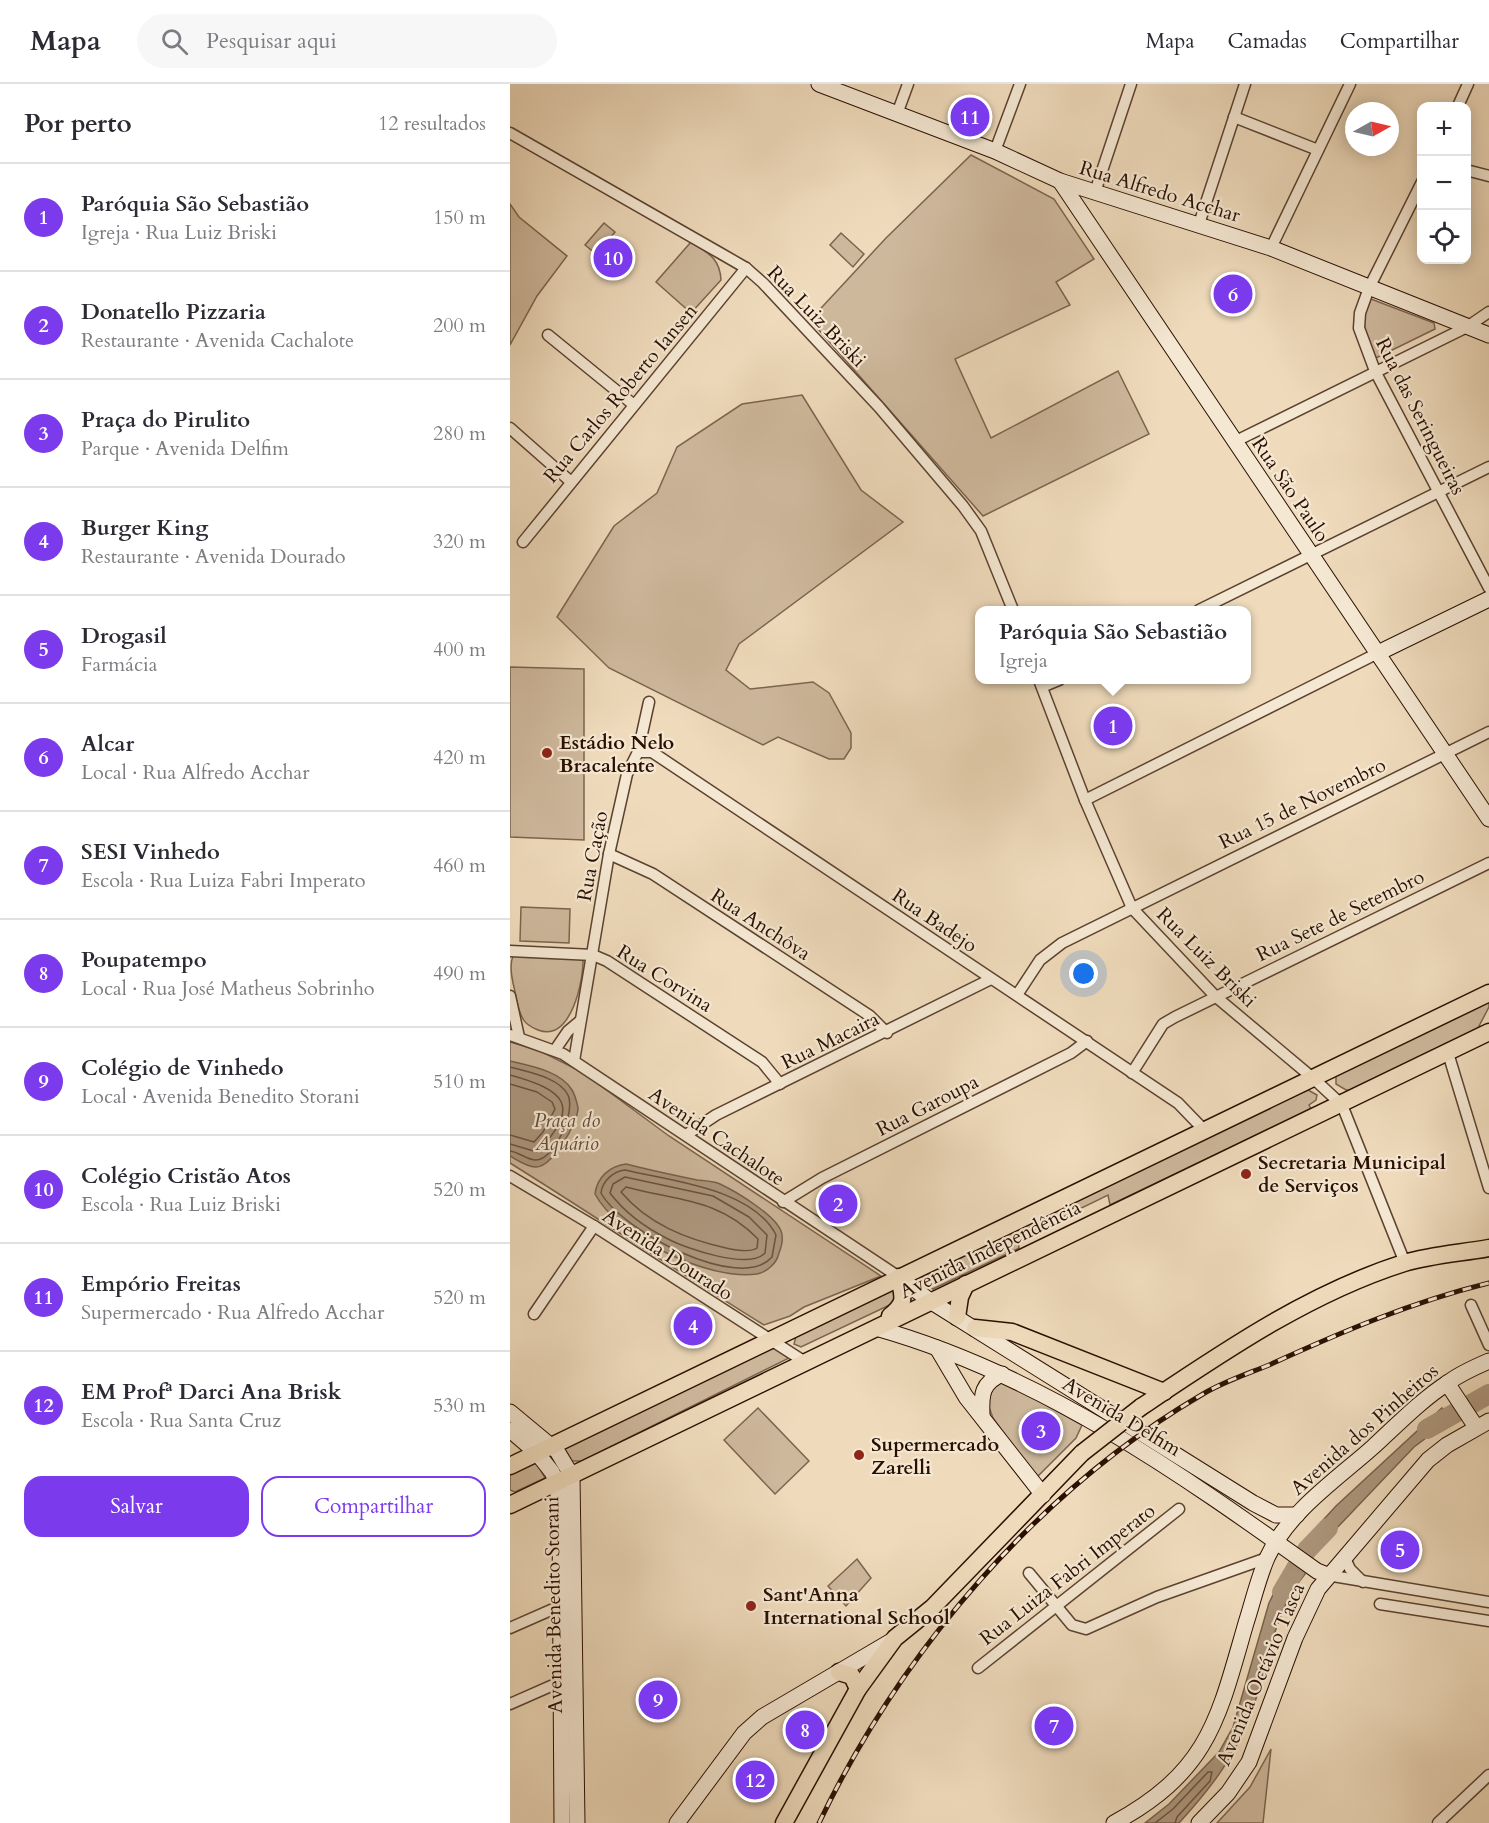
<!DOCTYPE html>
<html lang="pt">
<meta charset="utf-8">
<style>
body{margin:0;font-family:Cardo,serif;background:#f7f7f7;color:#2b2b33}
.controls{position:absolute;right:18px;top:18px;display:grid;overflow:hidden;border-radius:12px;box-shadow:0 3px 15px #0003}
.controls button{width:54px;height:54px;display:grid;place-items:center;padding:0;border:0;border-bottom:2px solid #e1e1e2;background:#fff;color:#2b2b33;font:30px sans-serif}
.compass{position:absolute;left:835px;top:18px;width:54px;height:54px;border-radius:50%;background:#fff;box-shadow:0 3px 15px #0003;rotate:82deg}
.you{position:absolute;left:574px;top:890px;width:21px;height:21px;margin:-15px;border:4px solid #fff;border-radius:50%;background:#1a73e8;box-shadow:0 0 0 9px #1a73e833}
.badge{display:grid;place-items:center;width:39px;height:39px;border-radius:50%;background:#7c3aed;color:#fff;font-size:20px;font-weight:700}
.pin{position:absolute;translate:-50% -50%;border:3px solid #fff;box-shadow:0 2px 6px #0006}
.popup{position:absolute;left:465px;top:522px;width:276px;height:78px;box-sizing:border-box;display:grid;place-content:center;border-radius:12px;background:#fff;filter:drop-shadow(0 2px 4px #0005);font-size:20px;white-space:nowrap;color:#7c7c81}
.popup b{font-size:22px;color:#2b2b33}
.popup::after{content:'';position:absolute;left:50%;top:100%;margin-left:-12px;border:12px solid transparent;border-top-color:#fff}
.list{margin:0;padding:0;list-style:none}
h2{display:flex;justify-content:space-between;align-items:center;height:78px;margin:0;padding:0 24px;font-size:26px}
h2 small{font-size:20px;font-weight:400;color:#7c7c81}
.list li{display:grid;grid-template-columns:39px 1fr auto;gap:18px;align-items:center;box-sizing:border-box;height:108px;padding:0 24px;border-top:2px solid #e1e1e2}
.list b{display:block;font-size:22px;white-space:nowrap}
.list p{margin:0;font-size:20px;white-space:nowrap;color:#7c7c81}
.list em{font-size:20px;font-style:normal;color:#7c7c81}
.actions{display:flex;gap:12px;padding:18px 24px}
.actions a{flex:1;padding:14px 0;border:2px solid #7c3aed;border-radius:18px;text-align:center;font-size:21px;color:#7c3aed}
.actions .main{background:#7c3aed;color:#fff}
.icon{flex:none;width:33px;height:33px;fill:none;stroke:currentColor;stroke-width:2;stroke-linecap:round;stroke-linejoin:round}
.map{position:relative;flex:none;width:979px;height:1739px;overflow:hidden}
header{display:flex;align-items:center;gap:36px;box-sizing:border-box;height:84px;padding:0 30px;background:#fff;border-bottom:2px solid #e1e1e2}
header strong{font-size:28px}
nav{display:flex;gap:33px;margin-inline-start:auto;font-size:21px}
.search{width:420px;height:54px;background:#f7f7f7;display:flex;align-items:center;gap:15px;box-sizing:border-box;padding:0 21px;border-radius:33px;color:#7c7c81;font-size:22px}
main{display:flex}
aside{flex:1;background:#fff}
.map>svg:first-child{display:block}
.green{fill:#ceb89c;stroke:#7c644e;stroke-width:1.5}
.water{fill:#ac967c;stroke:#78604b;stroke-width:1.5}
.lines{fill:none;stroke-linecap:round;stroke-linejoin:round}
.shore{stroke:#6b523e;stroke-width:1.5}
.river{stroke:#ac967c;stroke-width:20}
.street-casing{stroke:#5b4230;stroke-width:13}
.secondary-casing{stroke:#2a0f01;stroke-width:17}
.primary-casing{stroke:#2a0f01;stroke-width:19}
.street{stroke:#f5e8d3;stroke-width:10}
.secondary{stroke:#f5e8d3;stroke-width:15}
.primary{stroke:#efdbbc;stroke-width:16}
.rail-casing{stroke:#2a0f01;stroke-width:5}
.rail{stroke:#f5e8d3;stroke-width:3;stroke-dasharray:9;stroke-linecap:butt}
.primary-bridge-casing{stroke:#2a0f01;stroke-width:19;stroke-linecap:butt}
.primary-bridge{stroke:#efdbbc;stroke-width:16}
.poi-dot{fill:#8f2418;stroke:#f5e8d3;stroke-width:2}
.labels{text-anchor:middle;stroke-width:4.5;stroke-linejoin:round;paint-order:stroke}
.street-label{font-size:20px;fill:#2a0f01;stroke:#f5e8d3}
.poi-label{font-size:20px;font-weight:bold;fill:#2a0f01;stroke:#f5e8d3;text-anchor:start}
.park-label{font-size:20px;font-style:italic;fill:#634a37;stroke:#f5e8d3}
</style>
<header>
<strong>Mapa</strong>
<div class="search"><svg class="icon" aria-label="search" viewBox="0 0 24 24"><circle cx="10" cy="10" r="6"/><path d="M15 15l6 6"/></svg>Pesquisar aqui</div>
<nav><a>Mapa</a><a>Camadas</a><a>Compartilhar</a></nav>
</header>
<main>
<aside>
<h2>Por perto<small>12 resultados</small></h2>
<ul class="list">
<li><span class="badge">1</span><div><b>Paróquia São Sebastião</b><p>Igreja · Rua Luiz Briski</p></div><em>150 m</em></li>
<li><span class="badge">2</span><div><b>Donatello Pizzaria</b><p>Restaurante · Avenida Cachalote</p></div><em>200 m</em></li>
<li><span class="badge">3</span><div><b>Praça do Pirulito</b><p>Parque · Avenida Delfim</p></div><em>280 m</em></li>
<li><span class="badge">4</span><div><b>Burger King</b><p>Restaurante · Avenida Dourado</p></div><em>320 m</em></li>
<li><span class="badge">5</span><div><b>Drogasil</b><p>Farmácia</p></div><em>400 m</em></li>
<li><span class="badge">6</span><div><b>Alcar</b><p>Local · Rua Alfredo Acchar</p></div><em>420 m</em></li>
<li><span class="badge">7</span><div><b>SESI Vinhedo</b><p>Escola · Rua Luiza Fabri Imperato</p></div><em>460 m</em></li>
<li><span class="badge">8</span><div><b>Poupatempo</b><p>Local · Rua José Matheus Sobrinho</p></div><em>490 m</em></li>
<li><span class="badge">9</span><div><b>Colégio de Vinhedo</b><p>Local · Avenida Benedito Storani</p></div><em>510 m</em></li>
<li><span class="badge">10</span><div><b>Colégio Cristão Atos</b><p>Escola · Rua Luiz Briski</p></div><em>520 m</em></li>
<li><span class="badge">11</span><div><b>Empório Freitas</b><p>Supermercado · Rua Alfredo Acchar</p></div><em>520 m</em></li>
<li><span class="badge">12</span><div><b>EM Profª Darci Ana Brisk</b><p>Escola · Rua Santa Cruz</p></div><em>530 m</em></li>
</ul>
<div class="actions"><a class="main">Salvar</a><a>Compartilhar</a></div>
</aside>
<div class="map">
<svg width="979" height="1739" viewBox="0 0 979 1739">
<rect width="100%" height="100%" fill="#efdbbc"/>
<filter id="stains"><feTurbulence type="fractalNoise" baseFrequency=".00333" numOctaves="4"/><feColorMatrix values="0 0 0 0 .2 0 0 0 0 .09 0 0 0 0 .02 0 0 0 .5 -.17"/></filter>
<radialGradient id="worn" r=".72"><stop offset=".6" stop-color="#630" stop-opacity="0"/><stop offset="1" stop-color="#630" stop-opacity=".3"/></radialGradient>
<!-- green -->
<g class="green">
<polygon points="461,71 544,115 584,175 546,198 560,221 445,275 481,354 608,287 639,350 473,432 300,236 376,154"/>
<polygon points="0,120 9,133 57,172 27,212 0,261"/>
<polygon points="94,139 105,148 86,170 75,161"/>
<polygon points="331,149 354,170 343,183 320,161"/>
<path d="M181,158c17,11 29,16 30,38l-30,33 -35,-31z"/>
<path d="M861,215l63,24 1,6 -59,29c-12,-20 -17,-37 -5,-59z"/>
<polygon points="292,311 351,406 393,438 229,560 216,586 240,605 303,598 319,609 341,649 341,664 334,675 319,675 268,653 253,661 99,584 47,533 104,442 147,409 167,363 232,320"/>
<polygon points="0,583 74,585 74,756 0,753"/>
<polygon points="11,823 60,825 59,859 10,857"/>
<path d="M3,872l70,2c1,22 -12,85 -45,72 -5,-2 -12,-5 -15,-11 -6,-10 -7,-25 -10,-36 -2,-9 -3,-20 0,-27z"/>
<polygon points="979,914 979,923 968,944 841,1006 836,1006 826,1000 826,992"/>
<path d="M0,958l28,8 44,22 87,64 212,140 -77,31 -14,9 -26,9c-86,-53 -169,-109 -254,-162z"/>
<polygon points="798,1006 807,1011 806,1016 799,1021 801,1025 600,1121 598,1111 508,1155 509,1164 423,1205 405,1190"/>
<polygon points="383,1206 386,1206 386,1218 291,1263 284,1260 286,1252"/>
<polygon points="259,1260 279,1274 72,1377 62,1377 53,1362"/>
<polygon points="494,1297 572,1341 566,1354 526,1394 483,1334 477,1318 479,1301"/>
<polygon points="248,1324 299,1377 265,1410 214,1356"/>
<polygon points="21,1379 27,1380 35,1394 5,1408 0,1406 0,1387"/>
<polygon points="347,1475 361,1494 336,1522 318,1502"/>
<polygon points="761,1665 753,1739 707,1739 740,1703"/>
</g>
<!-- water -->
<g class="water">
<path d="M0,977c20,5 51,10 62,29 3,5 5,13 6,18 0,15 -26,59 -42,59 -9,0 -19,-7 -26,-11z"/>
<path d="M116,1080c23,6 47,11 71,16 8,1 16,1 23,4 15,7 61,34 62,51 1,6 -1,13 -3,18 -2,10 -12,19 -22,21 -49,7 -139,-37 -162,-80 2,-17 15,-28 31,-30z"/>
<polygon points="932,1324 940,1336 904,1363 804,1468 793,1458 826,1422"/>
<circle cx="534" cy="1350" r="15"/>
<path d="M778,1480l17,10c-32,38 -37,91 -53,137 -17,46 -41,77 -73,112h-34l24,-19 50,-52 14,-25 36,-124z"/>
</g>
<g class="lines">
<!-- shore -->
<g class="shore">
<path d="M0,983c17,5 49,10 58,28 8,17 -14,65 -32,65 -9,0 -17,-8 -26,-9"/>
<path d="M0,991c54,15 73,30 27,77l-27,-8"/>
<polyline points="0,1000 27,1008 42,1018 45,1025 33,1048 24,1058 0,1051"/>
<path d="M115,1086c45,11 127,18 151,65l-4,22c-32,37 -151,-27 -171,-64 1,-12 13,-22 24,-23z"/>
<path d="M115,1093l88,19 36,21 18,18 -2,18c-16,17 -78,-4 -97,-14 -22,-11 -43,-26 -58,-46l3,-9z"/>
<path d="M116,1103c51,14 92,11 132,52l-1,9c-7,5 -22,2 -31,0 -40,-9 -78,-24 -105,-56z"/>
<polyline points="645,1739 663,1725 698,1688 702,1688 700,1697 667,1733 665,1739"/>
</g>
<!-- river -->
<g class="river">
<polyline points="917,1345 979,1310"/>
<polyline points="772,1508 797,1466 818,1444"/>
</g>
<defs>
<g id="street">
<polyline points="948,22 958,0"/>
<polyline points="387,30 398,0"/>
<polyline points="724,33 808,66"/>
<polyline points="0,49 210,169 236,184 253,199 369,323 453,422 471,447 503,526"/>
<polyline points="485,67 510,0"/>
<polyline points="956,86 979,92"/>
<polyline points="912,98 859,204 850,229 849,244 865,287 979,504"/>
<polyline points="585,108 621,0"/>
<polyline points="689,140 735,0"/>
<polyline points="761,164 840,0"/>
<polyline points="38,251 124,321"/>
<polyline points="0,344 60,397"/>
<polyline points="724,358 957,243 979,228"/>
<polyline points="13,458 236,184"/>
<polyline points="689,526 979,383"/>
<polyline points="529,596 575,716 622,824 705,912 804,995 832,1021 895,1179"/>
<polyline points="532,603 549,596"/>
<polyline points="128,668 142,668 668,1019 695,1047"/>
<polyline points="575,716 866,570"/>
<polyline points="99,770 143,790 360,932 377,949"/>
<polyline points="0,867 83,871 97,877 252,978 270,1000"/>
<polyline points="507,911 530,876 552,859 979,648"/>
<polyline points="0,912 9,953"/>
<polyline points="0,951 53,970 389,1193"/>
<polyline points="45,966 58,947 70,937"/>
<polyline points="938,969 979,1104"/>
<polyline points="64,977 99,770 117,690 128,668 139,618"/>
<polyline points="622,989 653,940 665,933 979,779"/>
<polyline points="176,1051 206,1031 481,895"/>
<polyline points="0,1092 84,1142 295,1278"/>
<polyline points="273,1118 312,1094 561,969 577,957"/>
<polyline points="961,1221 979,1261"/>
<polyline points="24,1230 84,1142"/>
<polyline points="834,1472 840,1485 853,1498"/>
<polyline points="519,1489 562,1541 576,1545 647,1513 757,1474"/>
<polyline points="817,1491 979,1518"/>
<polyline points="870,1520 979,1537"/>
<polyline points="0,1544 50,1522"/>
<polyline points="468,1584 669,1425"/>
<polyline points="0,1620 50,1598"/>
<polyline points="928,1739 979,1691"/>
</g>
<g id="secondary">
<polyline points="309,0 485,67 550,97 761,164 979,251"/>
<polyline points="550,97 979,735"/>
<polyline points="866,570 979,515"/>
<polyline points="389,1193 420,1217 743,1419 766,1431 787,1431"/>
<path d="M366,1244c164,46 304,145 441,243l10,4"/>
<polyline points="427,1264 456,1313 533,1411"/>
<polyline points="937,1299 966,1343"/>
<polyline points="0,1328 47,1367 62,1392 67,1739"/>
<path d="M472,1331c-1,-21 0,-32 20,-41"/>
<polyline points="0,1346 27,1369 42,1388 47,1399 50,1433 52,1739"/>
<polyline points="167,1739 234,1649 252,1633 383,1556"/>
<path d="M604,1739c95,-52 104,-103 132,-200 7,-22 12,-44 21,-65 21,-46 69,-78 106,-111 24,-22 48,-47 76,-65 12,-9 26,-15 40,-21"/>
<polyline points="689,1739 718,1709 739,1678 785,1554 808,1505 918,1376 937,1361 979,1337"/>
</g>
<g id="primary">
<path d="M380,1232c17,-14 13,-18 9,-39"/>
<polyline points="447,1233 450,1213 456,1200"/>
<polyline points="465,1244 502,1248 654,1308"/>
<path d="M631,1323c82,-55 168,-114 263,-144 27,-8 57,-10 85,-15"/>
<polyline points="0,1382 979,909"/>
<polyline points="0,1421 979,948"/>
<polyline points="329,1588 342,1592 348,1605"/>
<polyline points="274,1739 348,1605 385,1554 422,1524 572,1369"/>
</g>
</defs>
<!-- street casing -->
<use href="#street" class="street-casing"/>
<!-- secondary casing -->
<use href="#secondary" class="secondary-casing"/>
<!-- primary casing -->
<use href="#primary" class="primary-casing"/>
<!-- street -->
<use href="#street" class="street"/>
<!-- secondary -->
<use href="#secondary" class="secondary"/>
<!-- primary -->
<use href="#primary" class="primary"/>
<defs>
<path id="rail" d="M309,1739c82,-171 219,-333 384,-429 20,-12 44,-20 66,-29 72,-33 143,-63 220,-82"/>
</defs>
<!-- rail casing -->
<use href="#rail" class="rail-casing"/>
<!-- rail -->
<use href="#rail" class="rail"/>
<defs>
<polyline id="primary-bridge" points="572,1369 631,1323"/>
</defs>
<!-- primary-bridge casing -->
<use href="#primary-bridge" class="primary-bridge-casing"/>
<!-- primary-bridge -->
<use href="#primary-bridge" class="primary-bridge"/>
</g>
<!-- markers -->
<g class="poi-dot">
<circle cx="37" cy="669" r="6"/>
<circle cx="736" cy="1090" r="6"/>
<circle cx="349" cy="1371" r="6"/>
<circle cx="241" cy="1522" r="6"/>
</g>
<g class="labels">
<!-- street labels -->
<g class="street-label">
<text transform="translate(650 107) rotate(17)" y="7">Rua Alfredo Acchar</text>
<text transform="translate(307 232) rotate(46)" y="7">Rua Luiz Briski</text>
<text transform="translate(110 309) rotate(-50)" y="7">Rua Carlos Roberto Iansen</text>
<text transform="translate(911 332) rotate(63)" y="7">Rua das Seringueiras</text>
<text transform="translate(781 405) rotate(56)" y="7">Rua São Paulo</text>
<text transform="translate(792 719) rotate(-26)" y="7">Rua 15 de Novembro</text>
<text transform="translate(82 772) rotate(-79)" y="7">Rua Cação</text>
<text transform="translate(830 831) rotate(-26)" y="7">Rua Sete de Setembro</text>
<text transform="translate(425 836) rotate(34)" y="7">Rua Badejo</text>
<text transform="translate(251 840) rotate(33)" y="7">Rua Anchôva</text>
<text transform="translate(697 873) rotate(45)" y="7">Rua Luiz Briski</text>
<text transform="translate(155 894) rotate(32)" y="7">Rua Corvina</text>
<text transform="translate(320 956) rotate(-26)" y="7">Rua Macaira</text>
<text transform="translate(417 1021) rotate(-27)" y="7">Rua Garoupa</text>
<text transform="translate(207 1052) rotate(34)" y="7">Avenida Cachalote</text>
<text transform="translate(480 1165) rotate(-26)" y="7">Avenida Independência</text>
<text transform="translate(158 1170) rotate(33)" y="7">Avenida Dourado</text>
<text transform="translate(612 1332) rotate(31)" y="7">Avenida Delfim</text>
<text transform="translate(854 1345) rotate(-41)" y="7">Avenida dos Pinheiros</text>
<text transform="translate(557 1490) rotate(-38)" y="7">Rua Luiza Fabri Imperato</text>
<text transform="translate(43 1521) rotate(-91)" y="7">Avenida Benedito Storani</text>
<text transform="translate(750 1590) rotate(-67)" y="7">Avenida Octávio Tasca</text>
</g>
<!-- poi labels -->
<g class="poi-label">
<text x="49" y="665">Estádio Nelo<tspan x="49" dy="23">Bracalente</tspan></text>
<text x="748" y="1085">Secretaria Municipal<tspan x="748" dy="23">de Serviços</tspan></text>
<text x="361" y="1367">Supermercado<tspan x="361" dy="23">Zarelli</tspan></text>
<text x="253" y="1517">Sant'Anna<tspan x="253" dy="23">International School</tspan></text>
</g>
<!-- park labels -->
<g class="park-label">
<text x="57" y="1043">Praça do<tspan x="57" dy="23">Aquário</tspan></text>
</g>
</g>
<rect width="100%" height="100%" filter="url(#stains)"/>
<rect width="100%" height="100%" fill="url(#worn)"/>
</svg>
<div class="controls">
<button>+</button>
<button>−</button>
<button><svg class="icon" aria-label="locate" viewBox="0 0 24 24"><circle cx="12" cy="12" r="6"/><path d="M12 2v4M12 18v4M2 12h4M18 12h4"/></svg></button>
</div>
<svg class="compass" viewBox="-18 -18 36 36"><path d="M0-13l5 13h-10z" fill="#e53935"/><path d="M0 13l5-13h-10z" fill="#7c7c81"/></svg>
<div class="you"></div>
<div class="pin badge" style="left:603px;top:642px">1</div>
<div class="popup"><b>Paróquia São Sebastião</b>Igreja</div>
<div class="pin badge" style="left:328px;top:1120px">2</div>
<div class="pin badge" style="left:531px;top:1347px">3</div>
<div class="pin badge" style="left:183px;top:1242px">4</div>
<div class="pin badge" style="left:890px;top:1466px">5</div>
<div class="pin badge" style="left:723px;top:210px">6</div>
<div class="pin badge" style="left:544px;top:1642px">7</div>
<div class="pin badge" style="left:295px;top:1646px">8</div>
<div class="pin badge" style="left:148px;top:1616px">9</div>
<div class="pin badge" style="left:103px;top:174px">10</div>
<div class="pin badge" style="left:460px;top:33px">11</div>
<div class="pin badge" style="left:245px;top:1696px">12</div>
</div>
</main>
